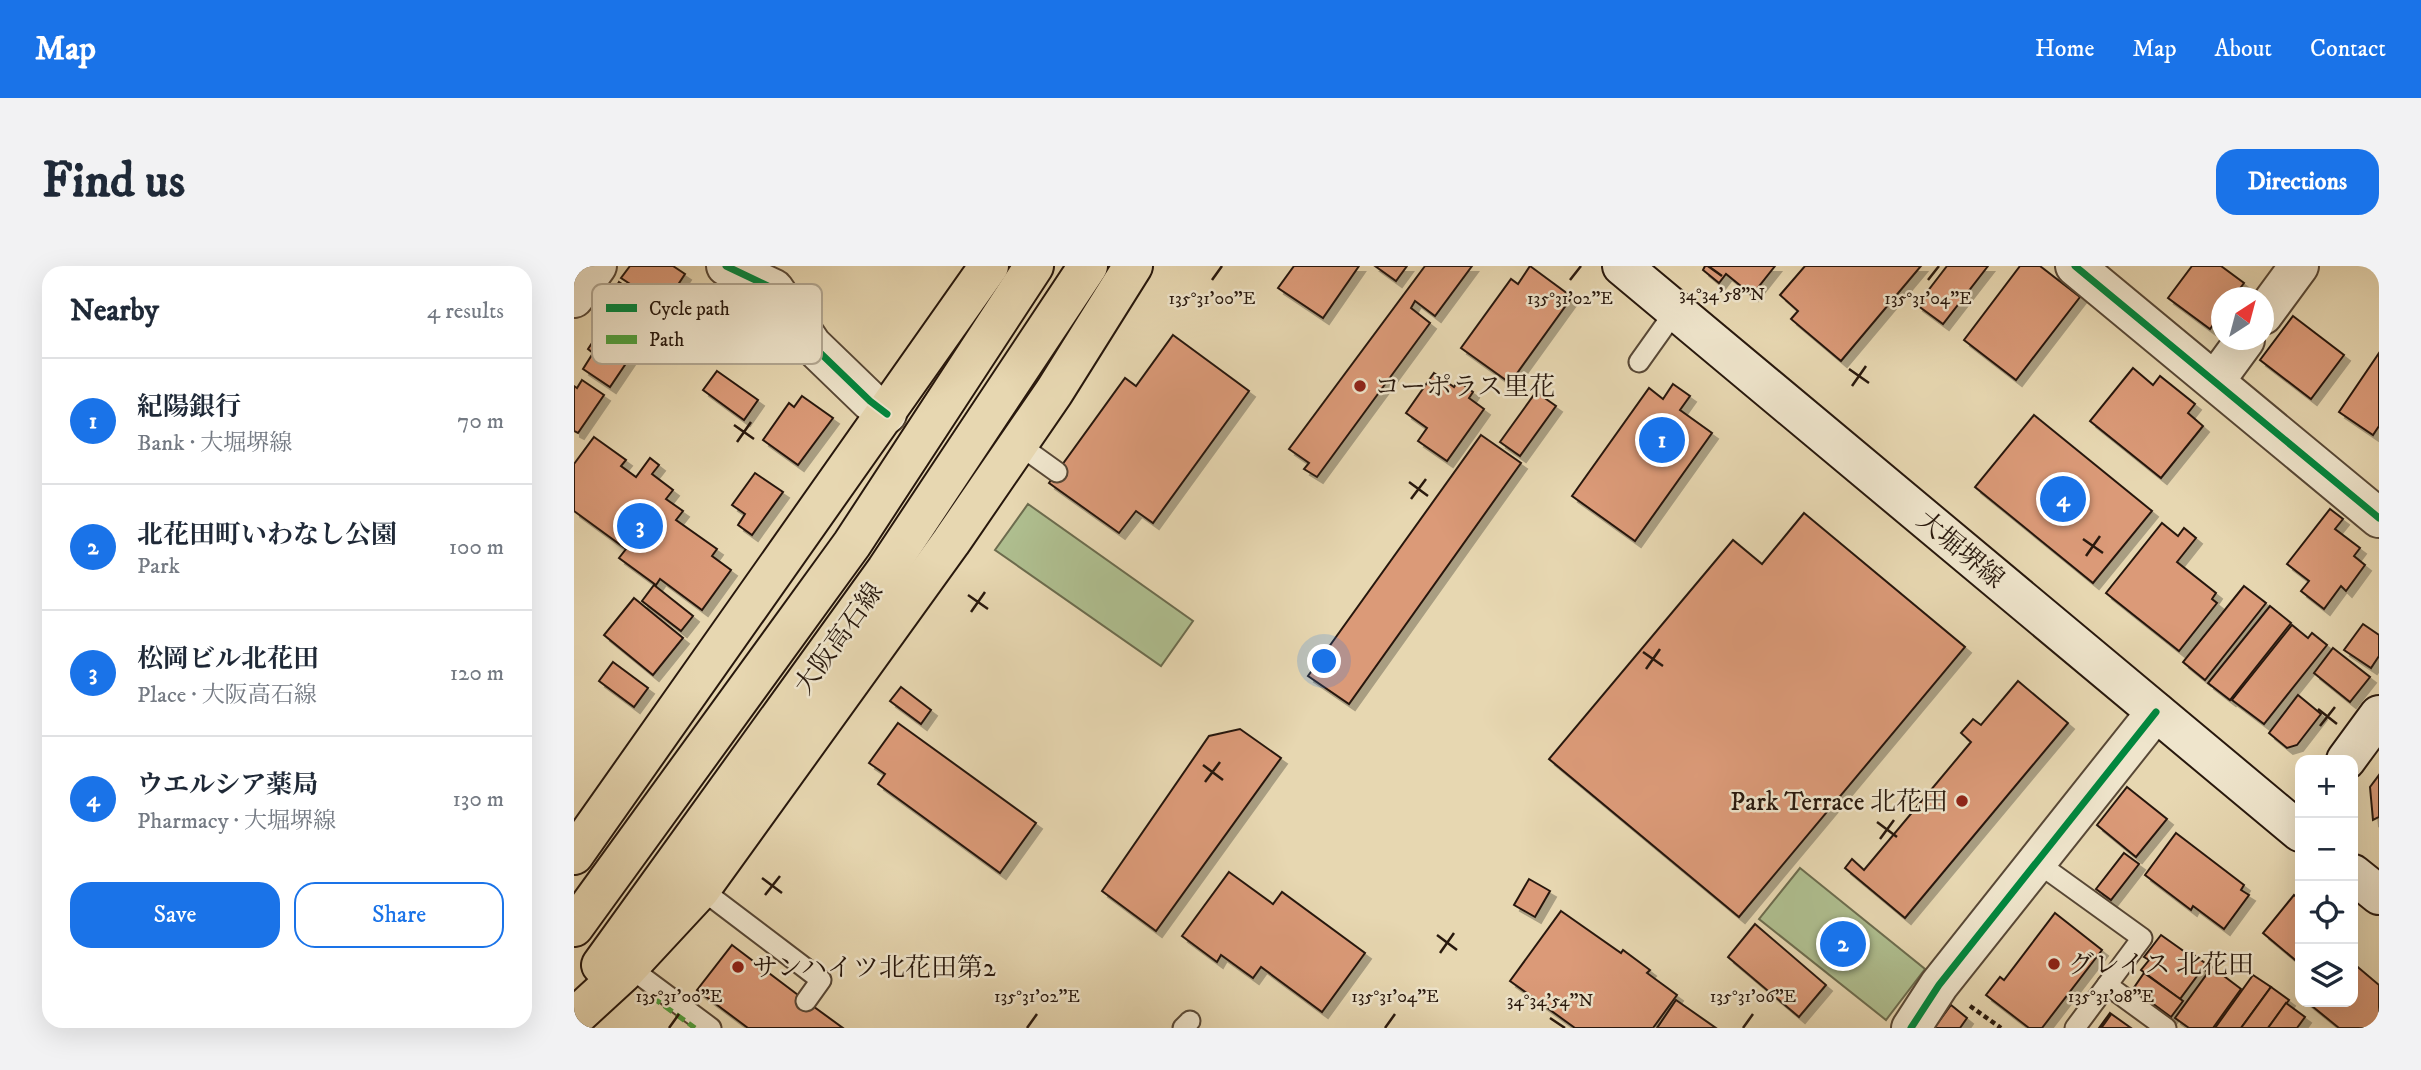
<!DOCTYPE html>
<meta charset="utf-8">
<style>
body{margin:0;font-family:"IM FELL DW Pica","Noto Serif JP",serif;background:#f2f2f3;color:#1f2937}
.controls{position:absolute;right:21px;bottom:21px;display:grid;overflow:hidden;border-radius:14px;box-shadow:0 7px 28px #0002}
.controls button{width:63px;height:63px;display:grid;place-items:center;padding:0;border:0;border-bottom:2px solid #e0e1e3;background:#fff;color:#1f2937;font:35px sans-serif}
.compass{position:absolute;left:1637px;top:21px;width:63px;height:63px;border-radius:50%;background:#fff;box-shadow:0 7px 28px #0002;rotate:36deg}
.you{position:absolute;left:751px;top:396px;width:24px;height:24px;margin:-18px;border:5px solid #fff;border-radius:50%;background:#1a73e8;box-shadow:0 0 0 10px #1a73e833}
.badge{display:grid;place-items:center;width:46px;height:46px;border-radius:50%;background:#1a73e8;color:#fff;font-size:23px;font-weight:700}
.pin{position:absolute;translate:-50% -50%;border:4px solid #fff;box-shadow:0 2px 7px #0006}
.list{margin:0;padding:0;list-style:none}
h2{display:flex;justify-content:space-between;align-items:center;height:91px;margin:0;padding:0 28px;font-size:30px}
h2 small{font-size:23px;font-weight:400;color:#747a83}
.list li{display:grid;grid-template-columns:46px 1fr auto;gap:21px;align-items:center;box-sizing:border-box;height:126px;padding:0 28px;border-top:2px solid #e0e1e3}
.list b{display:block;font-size:26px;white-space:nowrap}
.list p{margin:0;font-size:23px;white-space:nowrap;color:#747a83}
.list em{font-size:23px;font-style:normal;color:#747a83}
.actions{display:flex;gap:14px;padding:21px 28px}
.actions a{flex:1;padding:16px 0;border:2px solid #1a73e8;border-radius:21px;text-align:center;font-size:24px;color:#1a73e8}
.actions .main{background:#1a73e8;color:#fff}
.icon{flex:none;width:38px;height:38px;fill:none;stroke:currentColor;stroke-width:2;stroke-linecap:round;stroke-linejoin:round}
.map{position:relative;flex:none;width:1805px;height:762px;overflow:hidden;border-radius:21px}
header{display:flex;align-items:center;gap:42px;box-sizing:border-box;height:98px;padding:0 35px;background:#1a73e8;color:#fff}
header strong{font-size:33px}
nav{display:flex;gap:38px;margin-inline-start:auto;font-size:24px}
.intro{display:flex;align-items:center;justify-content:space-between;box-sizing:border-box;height:168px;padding:0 42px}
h1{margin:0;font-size:49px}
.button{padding:18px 32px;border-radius:21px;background:#1a73e8;color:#fff;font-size:24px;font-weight:700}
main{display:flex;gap:42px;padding:0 42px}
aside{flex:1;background:#fff;border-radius:21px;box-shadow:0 7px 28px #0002}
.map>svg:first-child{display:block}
.green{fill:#afbf90;stroke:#6c6c4e;stroke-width:2}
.building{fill:#db9a78;stroke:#28180d;stroke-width:2;filter:url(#shadow)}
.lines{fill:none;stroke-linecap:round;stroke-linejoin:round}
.lane-casing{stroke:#584836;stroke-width:23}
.street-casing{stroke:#584836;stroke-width:42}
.secondary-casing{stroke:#28180d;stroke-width:42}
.primary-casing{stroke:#28180d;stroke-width:42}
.path{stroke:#28180d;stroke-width:4.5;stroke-dasharray:5 3.5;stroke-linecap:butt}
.lane{stroke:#efe5cc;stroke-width:19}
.street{stroke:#efe5cc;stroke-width:38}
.secondary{stroke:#efe5cc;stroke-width:38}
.primary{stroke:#e7d7b1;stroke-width:38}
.quiet{stroke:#51a13e;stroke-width:5;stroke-dasharray:10 5;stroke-linecap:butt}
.cycleway-casing{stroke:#efe5cc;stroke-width:11}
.cycleway{stroke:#00873e;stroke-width:7}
.ticks{fill:none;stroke:#28180d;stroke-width:2.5}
.poi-dot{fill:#8f2418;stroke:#efe5cc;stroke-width:2.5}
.labels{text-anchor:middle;stroke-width:5;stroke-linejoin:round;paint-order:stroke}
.poi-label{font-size:26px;fill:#28180d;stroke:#efe5cc;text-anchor:start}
.street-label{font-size:26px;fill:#28180d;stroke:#efe5cc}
.key{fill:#efe5cc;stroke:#b3a893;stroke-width:2}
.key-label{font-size:19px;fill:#28180d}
.ticks-label{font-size:18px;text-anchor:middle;fill:#28180d;stroke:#efe5cc;stroke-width:5;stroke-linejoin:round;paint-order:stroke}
</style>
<header>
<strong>Map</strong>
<nav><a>Home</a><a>Map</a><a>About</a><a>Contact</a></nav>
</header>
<div class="intro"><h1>Find us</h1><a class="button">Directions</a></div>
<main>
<aside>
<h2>Nearby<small>4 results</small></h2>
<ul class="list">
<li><span class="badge">1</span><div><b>紀陽銀行</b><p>Bank · 大堀堺線</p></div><em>70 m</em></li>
<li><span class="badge">2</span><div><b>北花田町いわなし公園</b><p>Park</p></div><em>100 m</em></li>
<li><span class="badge">3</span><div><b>松岡ビル北花田</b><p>Place · 大阪高石線</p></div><em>120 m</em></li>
<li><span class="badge">4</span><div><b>ウエルシア薬局</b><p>Pharmacy · 大堀堺線</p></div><em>130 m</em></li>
</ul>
<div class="actions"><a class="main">Save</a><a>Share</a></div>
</aside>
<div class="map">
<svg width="1805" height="762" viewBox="0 0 1805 762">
<defs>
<filter id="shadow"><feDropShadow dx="6" dy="6" stdDeviation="0" flood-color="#0004"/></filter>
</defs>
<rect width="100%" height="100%" fill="#e7d7b1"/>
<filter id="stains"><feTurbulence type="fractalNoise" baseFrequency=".00286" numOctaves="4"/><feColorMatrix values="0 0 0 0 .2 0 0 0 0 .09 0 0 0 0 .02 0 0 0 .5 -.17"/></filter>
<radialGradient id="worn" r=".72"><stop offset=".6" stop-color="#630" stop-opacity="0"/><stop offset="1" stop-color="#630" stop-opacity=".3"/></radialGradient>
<!-- green -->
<g class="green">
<polygon points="454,238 619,355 587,400 421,284"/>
<polygon points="1226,602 1351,703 1312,754 1185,653"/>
</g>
<!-- building -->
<g class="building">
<polygon points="56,0 99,0 111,8 90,40 47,12"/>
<polygon points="720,0 785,0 749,52 704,22"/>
<polygon points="801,0 833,0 822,15"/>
<polygon points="851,0 898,0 861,50 841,35 837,42 856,57 743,211 730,203 735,197 715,183"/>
<polygon points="956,0 998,31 936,117 887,82 937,13 944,18"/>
<polygon points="1131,0 1201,0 1178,29 1152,8 1145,17 1129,4"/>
<polygon points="1231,0 1347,0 1267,95 1217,53 1224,45 1206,29"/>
<polygon points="1373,0 1414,0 1369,58 1343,39"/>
<polygon points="1446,0 1466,0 1506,31 1442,114 1390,74"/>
<polygon points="1618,0 1647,0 1670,17 1659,32 1647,32 1647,48 1636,63 1594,32"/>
<polygon points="45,16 87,43 66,76 31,53 44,32 38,28"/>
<polygon points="1719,50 1770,89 1737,133 1686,94"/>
<polygon points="26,65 59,87 36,121 9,103 19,87 14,83"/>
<polygon points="599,69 675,125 579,257 562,245 545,267 475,217 551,112 562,120"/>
<polygon points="1805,87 1805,160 1799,169 1765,146"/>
<polygon points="1559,102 1579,119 1586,110 1621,138 1614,147 1629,160 1587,212 1516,155"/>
<polygon points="143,105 184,134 170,154 129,124"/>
<polygon points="860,107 880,121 884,115 899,126 895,132 910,143 873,195 844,175 853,162 832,147"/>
<polygon points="8,114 30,129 4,167 0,165 0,120 3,122"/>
<polygon points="1099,118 1116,130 1106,144 1138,167 1061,275 998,230 1075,122 1089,133"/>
<polygon points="962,126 982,140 946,190 926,176"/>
<polygon points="228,130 259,152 224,199 189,174 215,137 220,141"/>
<polygon points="1460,149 1578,245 1519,317 1401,221"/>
<polygon points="907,169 947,197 775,438 734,410"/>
<polygon points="20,171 52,194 47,200 62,211 76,192 85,199 78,208 99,224 92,233 109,245 102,254 143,283 138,290 157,304 128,344 86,313 82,319 45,292 52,283 0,245 0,198"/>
<polygon points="181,207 209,226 178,269 164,259 171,248 158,239"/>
<polygon points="1756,243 1769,253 1761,263 1786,282 1780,290 1791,299 1772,325 1767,320 1750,343 1727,325 1735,315 1713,298"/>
<polygon points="1230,247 1391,381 1165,651 975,493 1159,274 1188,298"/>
<polygon points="1588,257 1604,270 1610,262 1622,272 1603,296 1642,327 1638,333 1643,337 1605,385 1532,327"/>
<polygon points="80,319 119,350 107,365 68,335"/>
<polygon points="1670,320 1692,337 1631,414 1609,396"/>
<polygon points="60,332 109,372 79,409 30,369"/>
<polygon points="1696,340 1717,357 1656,434 1634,417"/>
<polygon points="1789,358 1805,369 1805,390 1797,402 1770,384"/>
<polygon points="1718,359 1734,372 1738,367 1753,379 1690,458 1658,434"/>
<polygon points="1759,382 1796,411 1776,436 1740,407"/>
<polygon points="39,396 74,422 60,441 25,415"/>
<polygon points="1444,415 1494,457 1331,652 1271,602 1278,593 1290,604 1397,476 1387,467 1399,453 1407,459"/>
<polygon points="327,421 357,444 347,458 316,435"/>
<polygon points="1724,429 1747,448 1723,479 1713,482 1695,467"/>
<polygon points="324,457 462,557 426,607 304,518 311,508 295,497"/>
<polygon points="666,463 707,492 582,665 528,625 635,470"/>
<polygon points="1805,509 1805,551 1799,554 1796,521"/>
<polygon points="1553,521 1593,553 1562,591 1523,559"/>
<polygon points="1602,567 1670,619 1667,624 1675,629 1650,663 1619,640 1617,644 1571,609"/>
<polygon points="1550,587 1565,598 1537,634 1522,623"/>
<polygon points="655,606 699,638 708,626 791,687 748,746 687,701 679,712 647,689 643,696 608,670"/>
<polygon points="955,613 976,625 961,651 940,639"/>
<polygon points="1720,629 1726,634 1726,698 1689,667"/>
<polygon points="987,645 1047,687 1049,684 1076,704 1073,707 1103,729 1079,762 1001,762 936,715"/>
<polygon points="1481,647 1528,684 1468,762 1455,762 1412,729 1426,711 1430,714"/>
<polygon points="1181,658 1252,719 1225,751 1154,691"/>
<polygon points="1587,669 1618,691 1620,689 1635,700 1632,705 1629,702 1606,733 1567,704 1575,694 1570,691"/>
<polygon points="158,679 232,735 269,762 174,762 123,724"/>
<polygon points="1779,697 1805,719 1805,762 1765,762 1733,736 1779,736"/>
<polygon points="1638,701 1667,723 1639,762 1615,762 1601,752"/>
<polygon points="1570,707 1609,735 1597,751 1559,723"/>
<polygon points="1679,709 1697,721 1667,762 1641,762"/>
<polygon points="1697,721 1715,734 1694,762 1667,762"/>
<polygon points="1102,734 1142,762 1083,762"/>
<polygon points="1712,737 1731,751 1723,762 1694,762"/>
<polygon points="1377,739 1393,752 1386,762 1360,762"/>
<polygon points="1536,747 1557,762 1525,762"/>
</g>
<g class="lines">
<defs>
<g id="lane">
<polyline points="1065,96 1102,44"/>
<polyline points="444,178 483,206"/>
<polyline points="1464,597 1568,672 1501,762"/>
<polyline points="127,623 247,714 232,735"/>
<polyline points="55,701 137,762"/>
<polyline points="1533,719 1592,762"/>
<polyline points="609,762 616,755"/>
</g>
<g id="street">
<polyline points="152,0 200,23 238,79 296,135 313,148"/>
<polyline points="1501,0 1805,252"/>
<polyline points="0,32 23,0"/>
<polyline points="1689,49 1725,0"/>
<polyline points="1641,115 1671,74"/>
<polyline points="1337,762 1365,719 1582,446"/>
</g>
<g id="secondary">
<polyline points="1048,0 1726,566"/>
<polyline points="1772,494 1805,449"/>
<polyline points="1779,608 1805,629"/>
</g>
<g id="primary">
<polyline points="0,589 415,0"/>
<polyline points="0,661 278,278 460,0"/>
<polyline points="27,699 312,304 514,0"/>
<polyline points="0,752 49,707 127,623 377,276 480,126 559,0"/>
</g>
</defs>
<!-- lane casing -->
<use href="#lane" class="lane-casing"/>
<!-- street casing -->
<use href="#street" class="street-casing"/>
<!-- secondary casing -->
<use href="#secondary" class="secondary-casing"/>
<!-- primary casing -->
<use href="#primary" class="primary-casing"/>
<!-- path -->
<polyline class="path" points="1396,740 1427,762"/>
<!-- lane -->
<use href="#lane" class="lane"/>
<!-- street -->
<use href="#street" class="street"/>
<!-- secondary -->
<use href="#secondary" class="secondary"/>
<!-- primary -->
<use href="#primary" class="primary"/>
<!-- quiet -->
<polyline class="quiet" points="78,731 121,762"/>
<defs>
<g id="cycleway">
<polyline points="152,0 200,23 238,79 296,135 313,148"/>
<polyline points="1501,0 1805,252"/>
<polyline points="1337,762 1365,719 1582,446"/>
</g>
</defs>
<!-- cycleway casing -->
<use href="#cycleway" class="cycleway-casing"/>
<!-- cycleway -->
<use href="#cycleway" class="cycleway"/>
</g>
<!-- ticks -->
<path class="ticks" d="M1134,0l14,10M638,14l10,-14M996,14l11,-14M1354,14l11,-14M1275,103l20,14M1278,120l14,-20M160,159l20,14M163,176l14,-20M835,216l19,14M837,233l15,-20M1509,273l20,14M1512,290l14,-20M394,329l20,14M397,346l14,-20M1069,386l20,14M1072,403l14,-20M1744,443l19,15M1746,460l15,-19M629,499l20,15M631,516l15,-20M1303,556l20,15M1306,573l14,-19M188,612l20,15M191,629l15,-19M863,669l20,15M866,687l14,-20M976,752l15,10M95,762l10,-14M453,762l10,-14M811,762l10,-14M1169,762l10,-14M1527,762l10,-14"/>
<!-- markers -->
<g class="poi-dot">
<circle cx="786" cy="120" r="7"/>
<circle cx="1388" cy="535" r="7"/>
<circle cx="1480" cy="698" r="7"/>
<circle cx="164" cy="701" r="7"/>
</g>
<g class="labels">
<!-- poi labels -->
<g class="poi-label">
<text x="800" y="129">コーポラス里花</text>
<text x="1374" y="544" text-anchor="end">Park Terrace 北花田</text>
<text x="1494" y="707">グレイス 北花田</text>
<text x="178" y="710">サンハイツ北花田第2</text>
</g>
<!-- street labels -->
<g class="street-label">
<text transform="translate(1387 283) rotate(40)" y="9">大堀堺線</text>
<text transform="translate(264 372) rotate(-54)" y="9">大阪高石線</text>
</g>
</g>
<!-- legend -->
<rect x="18" y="18" width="230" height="80" rx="10" class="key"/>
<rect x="32" y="38" width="31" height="8" fill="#00873e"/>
<rect x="32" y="69" width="31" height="9" fill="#51a13e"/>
<g class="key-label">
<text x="75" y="49">Cycle path</text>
<text x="75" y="80">Path</text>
</g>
<g class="ticks-label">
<text x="1148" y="34">34°34'58"N</text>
<text x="996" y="38">135°31'02"E</text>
<text x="638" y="38">135°31'00"E</text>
<text x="1354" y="38">135°31'04"E</text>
<text x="105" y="736">135°31'00"E</text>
<text x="463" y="736">135°31'02"E</text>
<text x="821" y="736">135°31'04"E</text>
<text x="1179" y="736">135°31'06"E</text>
<text x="1537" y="736">135°31'08"E</text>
<text x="976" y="740">34°34'54"N</text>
</g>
<rect width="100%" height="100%" filter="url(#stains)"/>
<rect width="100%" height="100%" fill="url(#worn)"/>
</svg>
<div class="controls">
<button>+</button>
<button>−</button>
<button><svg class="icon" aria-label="locate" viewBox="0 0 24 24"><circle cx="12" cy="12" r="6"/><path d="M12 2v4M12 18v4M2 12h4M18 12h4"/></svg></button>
<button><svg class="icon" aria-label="layers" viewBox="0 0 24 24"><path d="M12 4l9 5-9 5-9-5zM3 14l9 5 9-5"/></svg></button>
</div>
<svg class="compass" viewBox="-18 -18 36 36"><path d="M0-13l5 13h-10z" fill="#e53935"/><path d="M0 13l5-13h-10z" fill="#747a83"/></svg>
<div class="you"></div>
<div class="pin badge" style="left:1088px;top:174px">1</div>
<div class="pin badge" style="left:1269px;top:678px">2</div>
<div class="pin badge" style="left:66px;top:260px">3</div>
<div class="pin badge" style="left:1489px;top:233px">4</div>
</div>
</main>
